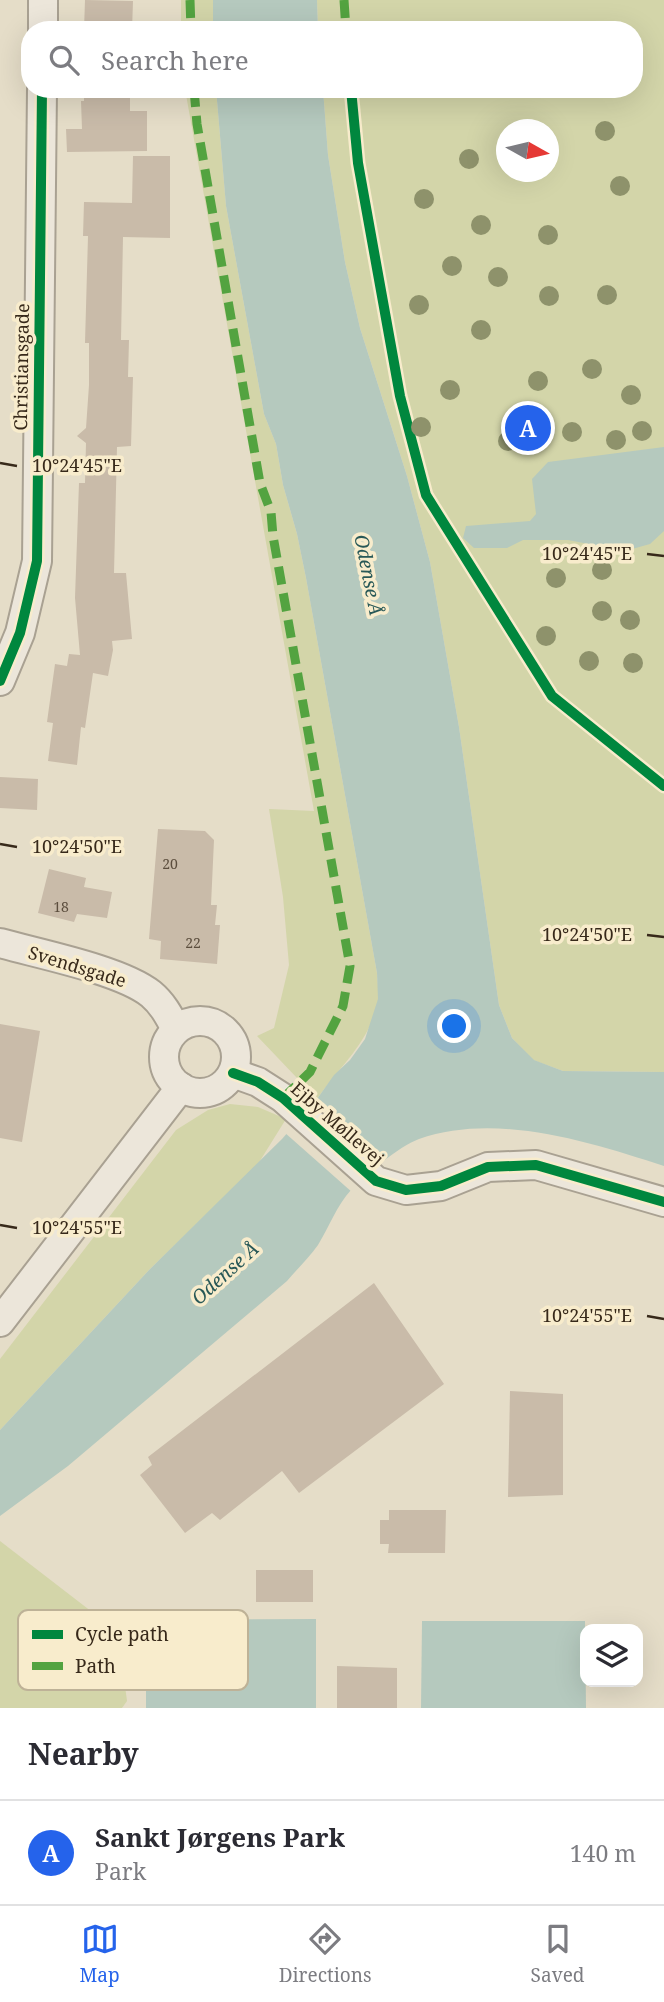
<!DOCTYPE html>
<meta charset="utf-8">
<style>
body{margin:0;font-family:"Noto Serif",serif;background:#f7f7f7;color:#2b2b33}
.controls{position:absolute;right:21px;bottom:21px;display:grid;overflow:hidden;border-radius:14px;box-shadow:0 7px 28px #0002}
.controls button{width:63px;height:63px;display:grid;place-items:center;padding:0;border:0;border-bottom:2px solid #e1e1e2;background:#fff;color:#2b2b33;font:35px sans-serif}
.compass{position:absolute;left:496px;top:119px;width:63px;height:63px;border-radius:50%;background:#fff;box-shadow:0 7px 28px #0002;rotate:98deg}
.you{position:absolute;left:455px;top:1027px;width:24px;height:24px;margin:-18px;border:5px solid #fff;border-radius:50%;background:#1a73e8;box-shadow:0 0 0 10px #1a73e833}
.badge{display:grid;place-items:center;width:46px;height:46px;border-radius:50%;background:#2563eb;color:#fff;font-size:23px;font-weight:700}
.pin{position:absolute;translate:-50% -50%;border:4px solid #fff;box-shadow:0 2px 7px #0006}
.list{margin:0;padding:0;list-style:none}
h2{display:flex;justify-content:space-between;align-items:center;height:91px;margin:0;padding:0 28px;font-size:30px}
h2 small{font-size:23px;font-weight:400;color:#7c7c81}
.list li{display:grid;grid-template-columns:46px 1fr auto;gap:21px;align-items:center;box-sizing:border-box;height:105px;padding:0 28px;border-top:2px solid #e1e1e2}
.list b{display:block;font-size:26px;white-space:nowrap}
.list p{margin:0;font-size:23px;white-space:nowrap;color:#7c7c81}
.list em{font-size:23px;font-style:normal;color:#7c7c81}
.icon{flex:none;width:38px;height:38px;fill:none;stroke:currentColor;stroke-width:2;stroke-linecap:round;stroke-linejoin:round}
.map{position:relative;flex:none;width:664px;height:1708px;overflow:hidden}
.search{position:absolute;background:#fff;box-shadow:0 7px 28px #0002;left:21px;right:21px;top:21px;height:77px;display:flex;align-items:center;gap:18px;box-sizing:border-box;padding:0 24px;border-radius:28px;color:#7c7c81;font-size:26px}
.sheet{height:196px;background:#fff}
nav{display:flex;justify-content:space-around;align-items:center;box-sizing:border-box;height:98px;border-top:2px solid #e1e1e2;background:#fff;font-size:19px;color:#7c7c81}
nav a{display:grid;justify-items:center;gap:4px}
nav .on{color:#2563eb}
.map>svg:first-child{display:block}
.green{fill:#d3d5a9;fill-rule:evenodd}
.water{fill:#b5c9be}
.pier{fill:#e5ddc8}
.building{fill:#c9bba9}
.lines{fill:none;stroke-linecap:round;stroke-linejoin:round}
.minor-casing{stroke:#a9a192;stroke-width:32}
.minor{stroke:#ece6da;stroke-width:28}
.quiet{stroke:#53a340;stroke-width:9;stroke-dasharray:18 9;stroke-linecap:butt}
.cycleway-casing{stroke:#f8eccc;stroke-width:15}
.cycleway{stroke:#00873e;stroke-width:10}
.tree{fill:#8e926b}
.ticks{fill:none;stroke:#37291a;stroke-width:2.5}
.labels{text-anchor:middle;stroke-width:7;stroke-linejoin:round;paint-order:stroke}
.number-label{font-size:14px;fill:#5c4e3e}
.street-label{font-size:18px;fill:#37291a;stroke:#f8eccc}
.water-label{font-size:19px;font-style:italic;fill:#285857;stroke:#f8eccc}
.key{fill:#f8eccc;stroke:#beb297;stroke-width:2}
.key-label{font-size:19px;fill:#37291a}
.ticks-label{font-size:18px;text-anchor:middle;fill:#37291a;stroke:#f8eccc;stroke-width:7;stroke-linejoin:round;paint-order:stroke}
</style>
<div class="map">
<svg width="664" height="1708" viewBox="0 0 664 1708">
<rect width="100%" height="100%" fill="#e5ddc8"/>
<!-- green -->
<g class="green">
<rect x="181" y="0" width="32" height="30"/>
<path d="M317,0h347v1072l-101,-1 -30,-11 -21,-22 -13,-33 -40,-278 -29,-165 -23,-86 -47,-148 -15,-66 -17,-107 -5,-66h311v-59h-316zM506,130h42v42h-42z"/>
<path d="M185,89h31l10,117 38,208 12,30 7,41 14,49 9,44 71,395c0,9 3,19 1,28 -8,41 -38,65 -61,98l-60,-63 17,-8 15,-63 -6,-68 -14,-88 45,2z"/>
<polygon points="230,1104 258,1107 286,1119 258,1164 149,1270 0,1430 0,1359 176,1130 208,1110"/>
<polygon points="0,1541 118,1632 127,1701 122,1708 0,1708"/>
</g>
<!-- water -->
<g class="water">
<polygon points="213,0 317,0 318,30 213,30"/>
<path d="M216,89h107l5,66 17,107 15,66 47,148 23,86 29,165 40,278 13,33 22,22 29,11 101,1v94c-75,-24 -167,-54 -245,-27 -21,8 -53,35 -68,51 -14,15 -22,37 -33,55 -9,13 -21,24 -31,36l-219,185 -68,50v-86l149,-160 133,-131 35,-40 17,-24 16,-15 15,-21 13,-40 -1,-26 -71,-395 -9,-44 -14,-49 -7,-41 -12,-30 -38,-208z"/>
<polygon points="664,447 664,531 650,544 625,551 568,540 523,540 507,548 474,548 463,538 466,526 530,521 536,514 532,479 548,462"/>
<polygon points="316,1619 316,1708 146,1708 146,1620"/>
<polygon points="422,1621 585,1621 586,1708 421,1708"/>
</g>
<!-- pier -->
<polygon class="pier" points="312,1099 386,1164 353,1193 284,1132"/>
<!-- building -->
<g class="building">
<polygon points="85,0 133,1 132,30 84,30"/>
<polygon points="84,96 130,96 130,111 147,111 147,151 67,152 66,129 82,129 81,101 84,101"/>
<polygon points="133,156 170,156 170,238 123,237 121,340 129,340 128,377 133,377 131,446 117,447 114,573 126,573 132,639 112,641 113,650 108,676 93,673 85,728 81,727 77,765 48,761 53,723 47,722 55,664 67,666 69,654 80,655 75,598 79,483 85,483 86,443 77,436 86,428 89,385 89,343 85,343 88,236 83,236 84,202 132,203"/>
<polygon points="0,777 38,779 37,810 0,808"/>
<polygon points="158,829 205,831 214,840 211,905 217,905 215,925 220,925 217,964 160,959 161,941 149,939"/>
<polygon points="49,869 86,878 84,887 112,892 107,918 77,914 74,922 38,913"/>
<polygon points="0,1024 40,1031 22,1142 0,1138"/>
<polygon points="374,1283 444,1384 299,1493 282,1471 220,1520 212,1513 185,1533 140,1475 152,1465 148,1457"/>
<polygon points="510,1391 563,1394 563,1495 508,1497"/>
<polygon points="389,1510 446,1510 445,1553 388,1553 389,1544 380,1544 380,1520 389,1520"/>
<rect x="256" y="1570" width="57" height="32"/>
<polygon points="337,1666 397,1668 397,1708 337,1708"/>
</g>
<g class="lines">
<defs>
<g id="minor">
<polyline points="43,30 43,0"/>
<polyline points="0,681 20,633 37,561 42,89"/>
<path d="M0,943c39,11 121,27 151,51 12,10 18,22 25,35"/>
<circle cx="200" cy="1057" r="36"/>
<polyline points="233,1073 258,1082 283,1098 376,1181 406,1190 441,1186 488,1167 536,1165 664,1202"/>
<polyline points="0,1322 181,1087"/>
</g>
</defs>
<!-- minor casing -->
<use href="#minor" class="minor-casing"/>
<!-- minor -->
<use href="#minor" class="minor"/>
<!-- quiet -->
<g class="quiet">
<polyline points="190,0 191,30"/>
<polyline points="344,0 346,30"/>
<polyline points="194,89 197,124 260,483 271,512 273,536 350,966 343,1006 310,1072 283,1098"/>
</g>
<defs>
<g id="cycleway">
<polyline points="351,89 358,163 400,396 426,495 552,696 664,786"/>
<polyline points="0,681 20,633 37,561 42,89"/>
<polyline points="233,1073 258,1082 283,1098 376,1181 406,1190 441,1186 488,1167 536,1165 664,1202"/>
</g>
</defs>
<!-- cycleway casing -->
<use href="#cycleway" class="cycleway-casing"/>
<!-- cycleway -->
<use href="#cycleway" class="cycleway"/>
</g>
<!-- trees -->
<g class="tree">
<circle cx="605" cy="131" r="10"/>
<circle cx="469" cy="159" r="10"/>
<circle cx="620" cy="186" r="10"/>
<circle cx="424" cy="199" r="10"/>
<circle cx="481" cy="225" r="10"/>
<circle cx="548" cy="235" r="10"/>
<circle cx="452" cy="266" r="10"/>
<circle cx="498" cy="277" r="10"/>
<circle cx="607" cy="295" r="10"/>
<circle cx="549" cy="296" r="10"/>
<circle cx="419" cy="305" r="10"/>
<circle cx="481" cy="330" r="10"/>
<circle cx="592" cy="369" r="10"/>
<circle cx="538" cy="381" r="10"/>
<circle cx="450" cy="390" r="10"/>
<circle cx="631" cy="395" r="10"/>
<circle cx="421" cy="427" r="10"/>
<circle cx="642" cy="431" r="10"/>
<circle cx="572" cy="432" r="10"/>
<circle cx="616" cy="440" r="10"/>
<circle cx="508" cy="441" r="10"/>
<circle cx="602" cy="570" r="10"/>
<circle cx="556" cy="578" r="10"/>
<circle cx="602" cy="611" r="10"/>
<circle cx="630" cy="620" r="10"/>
<circle cx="546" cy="636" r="10"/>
<circle cx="589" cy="661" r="10"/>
<circle cx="633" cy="663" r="10"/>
</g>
<!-- ticks -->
<path class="ticks" d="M0,463l17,3M647,554l17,2M0,844l17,3M647,935l17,2M0,1225l17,3M647,1316l17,3"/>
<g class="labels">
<!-- number labels -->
<g class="number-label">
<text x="170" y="869">20</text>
<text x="61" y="912">18</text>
<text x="193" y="948">22</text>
</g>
<!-- street labels -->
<g class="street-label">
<text transform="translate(22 367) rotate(-89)" y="6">Christiansgade</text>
<text transform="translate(77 967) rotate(17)" y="6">Svendsgade</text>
<text transform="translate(337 1124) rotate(41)" y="6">Ejby Møllevej</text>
</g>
<!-- water labels -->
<g class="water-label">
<text transform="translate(369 575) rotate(79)" y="7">Odense Å</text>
<text transform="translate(225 1273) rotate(-42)" y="7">Odense Å</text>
</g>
</g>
<!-- legend -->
<rect x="18" y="1610" width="230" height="80" rx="10" class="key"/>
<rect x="32" y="1630" width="31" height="9" fill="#00873e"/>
<rect x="32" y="1662" width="31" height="8" fill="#53a340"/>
<g class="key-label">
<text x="75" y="1641">Cycle path</text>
<text x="75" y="1673">Path</text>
</g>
<g class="ticks-label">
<text x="77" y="472">10°24'45"E</text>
<text x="587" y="560">10°24'45"E</text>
<text x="77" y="853">10°24'50"E</text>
<text x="587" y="941">10°24'50"E</text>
<text x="77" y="1234">10°24'55"E</text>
<text x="587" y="1322">10°24'55"E</text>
</g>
</svg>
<div class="controls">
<button><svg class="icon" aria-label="layers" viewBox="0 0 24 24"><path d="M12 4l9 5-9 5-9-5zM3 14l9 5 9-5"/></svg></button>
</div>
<svg class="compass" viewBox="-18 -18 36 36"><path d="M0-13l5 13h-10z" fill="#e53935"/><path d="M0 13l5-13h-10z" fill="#7c7c81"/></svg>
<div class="you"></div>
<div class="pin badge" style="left:528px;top:428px">A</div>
<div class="search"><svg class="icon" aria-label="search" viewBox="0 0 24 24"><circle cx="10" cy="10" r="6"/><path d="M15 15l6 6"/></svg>Search here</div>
</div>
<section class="sheet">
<h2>Nearby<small></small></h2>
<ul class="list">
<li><span class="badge">A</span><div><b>Sankt Jørgens Park</b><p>Park</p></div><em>140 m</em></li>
</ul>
</section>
<nav>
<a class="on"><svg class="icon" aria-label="map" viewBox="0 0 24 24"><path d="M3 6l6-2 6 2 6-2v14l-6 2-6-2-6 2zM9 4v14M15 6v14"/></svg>Map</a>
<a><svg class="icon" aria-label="directions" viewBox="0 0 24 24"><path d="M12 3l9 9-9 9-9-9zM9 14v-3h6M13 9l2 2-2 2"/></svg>Directions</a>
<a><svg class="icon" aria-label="saved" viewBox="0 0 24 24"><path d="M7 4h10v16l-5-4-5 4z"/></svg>Saved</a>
</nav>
